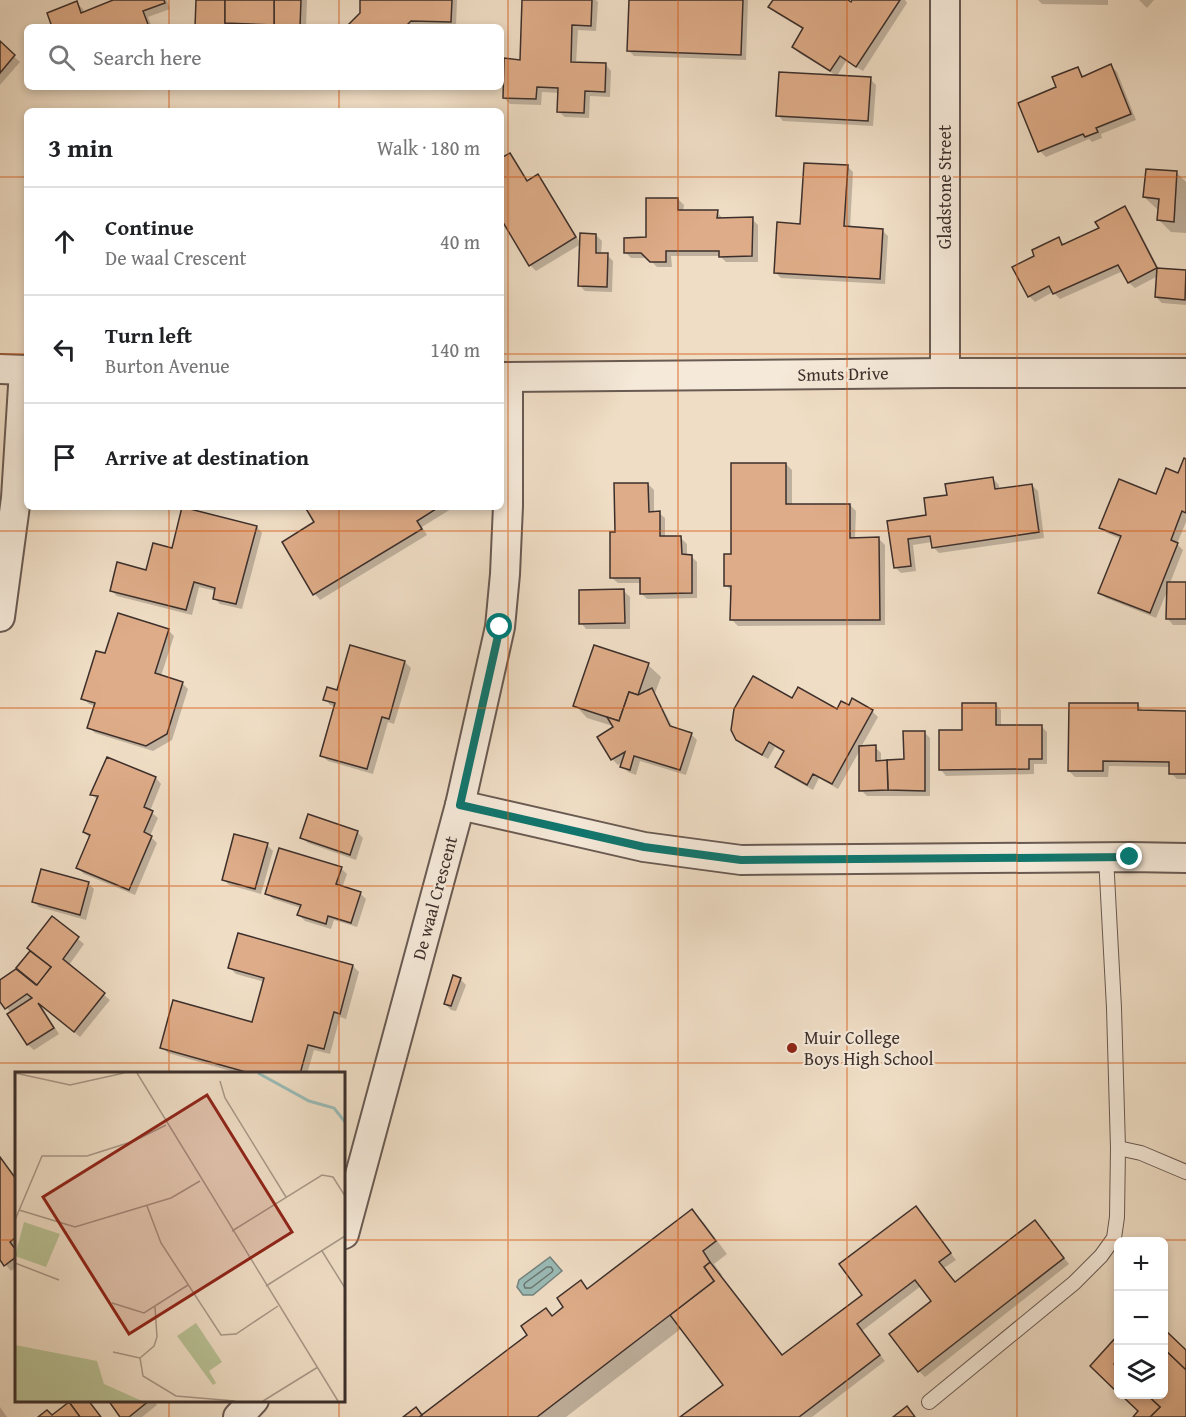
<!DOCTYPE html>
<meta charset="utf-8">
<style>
body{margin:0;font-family:"Gentium Book Plus",serif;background:#f6f6f6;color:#202124}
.controls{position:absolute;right:18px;bottom:18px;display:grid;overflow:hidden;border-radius:9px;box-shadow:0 3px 9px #0003}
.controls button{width:54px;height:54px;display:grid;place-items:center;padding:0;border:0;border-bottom:2px solid #e0e0e0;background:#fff;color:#202124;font:30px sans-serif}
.stop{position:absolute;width:18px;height:18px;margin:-14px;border:4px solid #0f766e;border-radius:50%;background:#fff}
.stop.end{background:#0f766e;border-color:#fff;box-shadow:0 2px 6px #0008}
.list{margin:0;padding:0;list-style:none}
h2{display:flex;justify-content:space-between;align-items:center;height:78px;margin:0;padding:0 24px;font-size:26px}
h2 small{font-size:20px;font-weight:400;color:#757577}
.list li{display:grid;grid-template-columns:39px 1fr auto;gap:18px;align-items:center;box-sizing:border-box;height:108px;padding:0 24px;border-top:2px solid #e0e0e0}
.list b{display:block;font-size:22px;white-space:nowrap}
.list p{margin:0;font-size:20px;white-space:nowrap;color:#757577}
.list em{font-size:20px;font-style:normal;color:#757577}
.icon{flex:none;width:33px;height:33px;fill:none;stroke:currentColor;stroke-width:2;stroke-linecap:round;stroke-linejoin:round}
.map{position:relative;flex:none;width:1186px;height:1417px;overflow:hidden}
.search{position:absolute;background:#fff;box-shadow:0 3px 9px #0003;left:24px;top:24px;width:480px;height:66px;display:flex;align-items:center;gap:15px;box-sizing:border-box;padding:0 21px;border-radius:9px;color:#757577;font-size:22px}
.panel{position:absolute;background:#fff;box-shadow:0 3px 9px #0003;left:24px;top:108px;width:480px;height:402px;border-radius:9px}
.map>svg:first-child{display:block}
.water{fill:#9abbb6;stroke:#74837e;stroke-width:1.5}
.shadow{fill:#0003}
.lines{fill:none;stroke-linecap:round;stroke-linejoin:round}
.shore{stroke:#6b7570;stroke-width:1.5}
.building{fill:#deac88;stroke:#3c2f2b;stroke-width:1.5}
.lane-casing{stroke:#695a52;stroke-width:16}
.street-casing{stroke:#695a52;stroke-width:32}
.lane{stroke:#f5e9d9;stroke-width:14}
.street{stroke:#f5e9d9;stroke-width:28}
.route{stroke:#0f766e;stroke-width:8}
.grid{fill:none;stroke:#d7550f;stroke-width:1.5;stroke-opacity:0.55}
.poi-dot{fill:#8f2418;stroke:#f5e9d9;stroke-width:2}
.labels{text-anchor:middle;stroke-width:4.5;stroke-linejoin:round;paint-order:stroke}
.street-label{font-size:18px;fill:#3c2f2b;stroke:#f5e9d9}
.poi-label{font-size:18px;fill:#3c2f2b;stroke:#f5e9d9;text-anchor:start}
.inset-river{fill:none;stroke:#9abbb6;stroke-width:3}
.inset-road{fill:none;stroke:#a79787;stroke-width:1.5}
.view{fill:#8f2418;fill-opacity:0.15;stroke:#8f2418;stroke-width:3}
.inset-edge{fill:none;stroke:#3c2f2b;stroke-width:3}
</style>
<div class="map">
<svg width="1186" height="1417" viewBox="0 0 1186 1417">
<rect width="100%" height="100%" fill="#efddc5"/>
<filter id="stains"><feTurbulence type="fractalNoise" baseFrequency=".00333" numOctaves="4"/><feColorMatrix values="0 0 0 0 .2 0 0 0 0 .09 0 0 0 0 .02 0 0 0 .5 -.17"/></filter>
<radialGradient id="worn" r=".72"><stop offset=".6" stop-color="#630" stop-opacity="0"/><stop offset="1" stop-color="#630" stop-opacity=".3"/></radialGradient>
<!-- water -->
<polygon class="water" points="550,1257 562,1271 533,1295 523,1295 517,1287 519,1280"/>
<!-- shadow -->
<g class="shadow">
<polygon points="115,0 167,0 170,9 148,17 152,27 54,27 77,3 83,9 84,13"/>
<polygon points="198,0 307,0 306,27 197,27"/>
<polygon points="362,0 457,0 456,27 348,27 361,13"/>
<polygon points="524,0 596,0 598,2 596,31 578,30 576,64 606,65 611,71 610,97 590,96 589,118 565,117 559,112 560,93 542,92 541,105 510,104 504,98 521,61"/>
<polygon points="631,0 748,0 746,60 634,56 628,50"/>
<polygon points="775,0 845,0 851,4 854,0 905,0 907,3 863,71 846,61 837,76 799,53 794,47 804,30 776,13 770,7"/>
<polygon points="1038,0 1108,0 1108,5 1042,4"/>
<polygon points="1139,0 1154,0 1147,8"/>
<polygon points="0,43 20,62 0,85"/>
<polygon points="1111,66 1117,72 1136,120 1101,134 1102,138 1092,142 1089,139 1046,157 1040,151 1058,87 1077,68 1084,77"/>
<polygon points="870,79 876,85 873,126 783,121 778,115"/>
<polygon points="416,87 449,87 449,89 419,90"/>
<polygon points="510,154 515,160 528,181 538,176 543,181 581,244 596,235 602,241 601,255 607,255 613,261 612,292 585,291 579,285 581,244 536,271 530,265 501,216 501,160"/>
<polygon points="847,166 853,172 850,228 882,230 888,236 885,284 781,278 775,272 801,226"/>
<polygon points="1177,173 1186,182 1186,233 1171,232 1159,220 1160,210 1157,209 1144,197"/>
<polygon points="678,199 684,205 683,212 717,212 723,219 752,219 758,225 758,262 726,262 720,256 671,256 672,267 657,267 648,258 631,258 625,252 648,239"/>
<polygon points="1125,208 1130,213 1159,269 1186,272 1186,305 1162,303 1156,297 1158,276 1135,288 1129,283 1123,271 1060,299 1053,292 1035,302 1029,296 1036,257 1059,239 1065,245 1101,229"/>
<polygon points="1186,461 1186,522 1177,544 1183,550 1170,583 1186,583 1186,625 1173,625 1168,619 1168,589 1156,618 1106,598 1100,593 1121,539 1107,533 1101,527 1157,496 1179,475"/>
<polygon points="786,464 792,470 792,505 850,505 856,511 855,539 879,539 885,545 885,625 738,626 732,620 732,592 726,585 733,556"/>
<polygon points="993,479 999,485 999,490 1032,485 1038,491 1044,538 939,553 933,547 932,542 913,545 916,571 901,573 895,567 889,522 928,517 949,496"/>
<polygon points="648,484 654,490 654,513 659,513 665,518 665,538 681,538 687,544 687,556 691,556 697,562 697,598 647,599 641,593 641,583 618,583 612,578 617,533"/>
<polygon points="307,507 450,507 451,509 422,527 427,535 320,600 315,594 316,523"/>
<polygon points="257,527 262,533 242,609 220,604 214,598 216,591 199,587 192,615 117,596 111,590 147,571 173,550"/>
<polygon points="624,591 630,597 630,629 586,629 581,623"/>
<polygon points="168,630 174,636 161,676 182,683 188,689 172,740 153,751 95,733 89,727 95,706 89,704 83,698 106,655"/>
<polygon points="351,646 405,662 411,668 394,724 388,722 373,774 328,761 322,756 336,707 330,705 325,699 338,692"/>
<polygon points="648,665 661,677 655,693 673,728 691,734 697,740 686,775 640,761 636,775 628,772 622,766 623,762 618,765 612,759 616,727 587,718 575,705"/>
<polygon points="793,700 837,711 849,707 853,700 872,711 878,717 861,747 875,747 881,753 881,762 905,760 924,732 930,738 930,796 867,796 861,790 860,750 838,789 819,778 813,790 783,773 777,767 785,752 775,747 768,759 744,746 737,739"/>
<polygon points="995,704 1001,710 1001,727 1041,726 1047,732 1047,764 1034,764 1034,774 946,776 941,770 964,731"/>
<polygon points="1138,705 1144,711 1186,712 1186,779 1177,779 1171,773 1171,767 1109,766 1108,777 1075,777 1069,771"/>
<polygon points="108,759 156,778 161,784 150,811 158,818 150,836 157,843 135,895 84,874 78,868 90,838 84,832 98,800 92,795"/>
<polygon points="357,832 363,838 356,860 308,843 302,838"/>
<polygon points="267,845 273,851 261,894 229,885 223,879"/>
<polygon points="341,868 347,874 342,888 360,893 366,899 357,927 334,920 331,929 305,921 299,915 301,908 273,899 267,893"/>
<polygon points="88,883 94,889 86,920 39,907 33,901"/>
<polygon points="52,918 84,944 69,965 110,1000 80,1037 41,1005 59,1034 34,1050 28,1045 9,1015 11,1013 0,999 0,981 17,970 32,951"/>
<polygon points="353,966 359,972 346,1019 340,1017 330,1054 314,1050 307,1074 241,1074 168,1053 162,1047 253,1024 265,982 236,974 230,968"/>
<polygon points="460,979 466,985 456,1011 451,1010 445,1004"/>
<polygon points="0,1157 16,1179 16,1247 15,1248 16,1250 16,1267 11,1271 0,1258"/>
<polygon points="692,1211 704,1223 727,1254 714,1264 722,1275 721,1276 782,1357 864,1295 921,1214 956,1260 944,1268 956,1284 1035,1222 1069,1264 925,1377 919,1371 933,1301 921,1286 862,1331 885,1361 812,1417 683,1417 725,1385 682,1328 566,1417 406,1417 423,1416 565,1307 580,1282 588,1290"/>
<polygon points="1164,1331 1186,1352 1186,1417 1135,1417 1164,1394"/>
<polygon points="1118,1337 1118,1391 1092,1366"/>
<polygon points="110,1400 154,1400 157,1405 142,1417 122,1417"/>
<polygon points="0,1407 7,1417 0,1417"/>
</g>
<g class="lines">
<!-- shore -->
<polygon class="shore" points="547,1267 551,1267 553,1270 552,1272 531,1288 525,1288 524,1285 525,1283"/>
</g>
<!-- building -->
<g class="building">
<polygon points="113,0 164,0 165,3 143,11 149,27 52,27 47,13 77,1 81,13"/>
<polygon points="196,0 225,0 225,23 274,25 274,0 301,0 300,27 195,27"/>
<polygon points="225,0 274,0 274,25 225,23"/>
<polygon points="360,0 452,0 451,22 411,21 405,27 346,27 360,13"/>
<polygon points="522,0 592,0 591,26 572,25 571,62 606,63 605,92 585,91 584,113 557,112 558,88 537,87 536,99 503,98 504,58 520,60"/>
<polygon points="629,0 743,0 741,55 627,51"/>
<polygon points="773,0 848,0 851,2 852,0 900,0 856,67 840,56 830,71 792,47 803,28 768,7"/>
<polygon points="0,41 15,55 0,73"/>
<polygon points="1111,64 1131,114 1096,128 1098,132 1085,137 1083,134 1038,152 1018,103 1056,87 1052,77 1078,67 1082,77"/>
<polygon points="779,72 871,77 868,121 776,116"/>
<polygon points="510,153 527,181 538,174 576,237 529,266 501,219 501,158"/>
<polygon points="804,163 848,165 844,226 883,229 880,279 774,273 777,222 800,224"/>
<polygon points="1146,169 1177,171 1174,222 1157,220 1159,199 1143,197"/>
<polygon points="646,198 678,198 678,210 718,210 717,218 753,217 752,256 719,257 719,251 666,251 666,262 650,262 641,253 624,253 624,238 646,237"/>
<polygon points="1125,206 1157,268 1128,283 1118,265 1053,294 1049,286 1028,297 1012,267 1034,256 1032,250 1059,237 1062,245 1099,228 1095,222"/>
<polygon points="580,233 596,234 596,253 608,253 607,287 578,286"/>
<polygon points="1157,268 1186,270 1185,300 1155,297"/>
<polygon points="1184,458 1186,459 1186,513 1182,511 1171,540 1178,543 1150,613 1098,593 1121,536 1099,528 1119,479 1156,494 1166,468 1178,473"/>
<polygon points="731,463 786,463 786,504 850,504 850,538 879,537 880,620 730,620 731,586 724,586 724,554 731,554"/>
<polygon points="993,477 995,489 1032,484 1039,532 932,548 930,536 908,539 911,566 894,568 887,521 926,515 924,498 947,495 945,484"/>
<polygon points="614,483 648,483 649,512 660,511 660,536 681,536 682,554 692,555 692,593 640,594 640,578 610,578 610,532 615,532"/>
<polygon points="182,507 257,526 236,604 213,599 215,588 194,582 186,610 110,591 117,562 146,570 153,543 172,548"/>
<polygon points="305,507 439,507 417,521 422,529 313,595 282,542 314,522"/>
<polygon points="1167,582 1186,582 1186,619 1166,619"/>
<polygon points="624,589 625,623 579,624 579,590"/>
<polygon points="118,613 169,629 155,673 183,682 167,734 146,746 87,728 95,703 81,699 96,651 105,653"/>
<polygon points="350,645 405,661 389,719 382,717 367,769 320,756 335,703 323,700 327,687 337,690"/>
<polygon points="594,645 649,663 638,695 629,692 619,721 573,706"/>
<polygon points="753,676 792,698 798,687 837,709 841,701 849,705 852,698 873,710 832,784 813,774 807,785 775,767 784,751 769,742 762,755 736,740 731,730 734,709"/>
<polygon points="652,688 670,726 692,733 680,770 634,756 630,770 620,767 625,752 611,760 597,737 613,727 607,717 619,721 629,692 638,695"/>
<polygon points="962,703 996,703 996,725 1042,725 1042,759 1029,759 1029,769 939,770 939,730 962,730"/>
<polygon points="1069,703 1138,703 1138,710 1186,711 1186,774 1169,774 1169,762 1103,761 1103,771 1068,771"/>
<polygon points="903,731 925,731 925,791 888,790 887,760 904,759"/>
<polygon points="876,745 876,761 887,760 888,790 859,791 859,746"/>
<polygon points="107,757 156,777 144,807 153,811 144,832 152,836 129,890 76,868 90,835 83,832 98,796 90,795"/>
<polygon points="308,814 358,831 350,855 300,838"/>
<polygon points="234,834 268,843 255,889 222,880"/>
<polygon points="279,848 342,867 336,884 361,892 351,923 328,916 326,924 297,915 301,905 265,894"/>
<polygon points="41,869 89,882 80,915 32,902"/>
<polygon points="52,916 79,937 63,959 105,993 74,1032 38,1003 54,1028 27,1045 7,1014 32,998 27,994 5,1009 0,1002 0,980 16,969 36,985 51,967 27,948"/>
<polygon points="238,933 353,965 340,1014 334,1012 324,1049 308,1045 300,1074 253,1074 160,1048 173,1000 252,1022 264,978 228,968"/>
<polygon points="30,951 51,967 37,985 16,968"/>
<polygon points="453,975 461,978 451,1006 444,1004"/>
<polygon points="0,1157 16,1179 16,1237 10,1242 16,1250 16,1257 4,1266 0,1260"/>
<polygon points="916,1206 951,1253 939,1262 955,1282 1035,1220 1064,1258 918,1372 889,1334 931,1301 915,1280 857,1324 880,1355 799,1417 680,1417 723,1385 670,1315 714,1281 704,1267 710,1262 782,1355 862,1295 839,1264"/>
<polygon points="692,1209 716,1241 703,1251 710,1262 704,1267 714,1281 670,1315 537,1417 419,1417 527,1335 521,1326 546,1308 552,1316 563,1307 557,1298 581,1280 587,1289"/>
<polygon points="1164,1329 1186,1350 1186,1370 1164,1349"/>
<polygon points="1118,1335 1118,1359 1114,1364 1118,1368 1118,1393 1090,1366"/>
<polygon points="1164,1349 1186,1370 1186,1417 1150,1417 1160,1407 1146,1394 1164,1394"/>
<polygon points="1120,1394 1146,1394 1160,1407 1150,1417 1133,1417 1138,1411"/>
<polygon points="71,1400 88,1400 101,1417 80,1417 69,1402"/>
<polygon points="108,1400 150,1400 129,1417 120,1417"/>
<polygon points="69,1402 80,1417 38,1417 47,1410 52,1415"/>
<polygon points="907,1406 915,1417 893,1417"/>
<polygon points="416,1407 422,1415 419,1417 403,1417"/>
</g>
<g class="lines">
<defs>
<g id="lane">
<polyline points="1118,1148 1141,1153 1186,1172"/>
<polyline points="929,1402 1074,1283 1101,1256 1114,1238 1117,1217 1118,1148 1114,1008 1106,857"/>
</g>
<g id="street">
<polyline points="945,0 945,373"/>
<polyline points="0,369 27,370"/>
<polyline points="501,377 945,373 1186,373"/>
<polyline points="0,617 16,498 24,370"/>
<polyline points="460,805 644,847 741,860 1130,857 1186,858"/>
<polyline points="344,1234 460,805 500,627 505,574 508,506 508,378"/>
<polyline points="238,1417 254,1400"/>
</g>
</defs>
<!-- lane casing -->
<use href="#lane" class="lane-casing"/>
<!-- street casing -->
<use href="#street" class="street-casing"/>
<!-- lane -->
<use href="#lane" class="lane"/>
<!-- street -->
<use href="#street" class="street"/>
</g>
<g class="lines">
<!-- route -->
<polyline class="route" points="500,627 460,805 644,847 741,860 1130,857"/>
</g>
<!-- grid -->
<path class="grid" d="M169,0v27M339,0v27M508,0v1417M678,0v1417M847,0v1417M1017,0v1417M169,87v24M339,87v24M0,177h27M501,177h685M0,354h27M501,354h685M169,507v567M339,507v567M0,531h1186M0,708h1186M0,886h1186M0,1063h1186M0,1240h16M344,1240h842M169,1400v17M339,1400v17"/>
<!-- markers -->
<circle class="poi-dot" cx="792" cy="1048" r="6"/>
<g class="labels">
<!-- street labels -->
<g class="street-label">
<text transform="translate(945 187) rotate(-90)" y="6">Gladstone Street</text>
<text transform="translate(843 374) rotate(-1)" y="6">Smuts Drive</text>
<text transform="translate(435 898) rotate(-75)" y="6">De waal Crescent</text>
</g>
<!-- poi labels -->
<g class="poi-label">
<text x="804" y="1044">Muir College<tspan x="804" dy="21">Boys High School</tspan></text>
</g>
</g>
<!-- overview -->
<g transform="translate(15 1072)">
<rect width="330" height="330" fill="#efddc5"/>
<path d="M9,150l36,12 -14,33 -31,-11zM181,251l26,39 -13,9 7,12 -3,2 -36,-49zM0,273l82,16 7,23 38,17h-127z" fill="#b8c195"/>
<path class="inset-river" d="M243,1l51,28 25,7 11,14"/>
<path class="inset-road" d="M0,1l55,12 54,-12M122,1l201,328M205,9l5,17 61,99M132,134l14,37 60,92 15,-1 42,-28M4,138l56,17 96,-29 29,-17M0,148l27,-64h45l47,-15 32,-16M217,159l90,-56 11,2 12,19M307,179l23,37M0,191l44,17M251,214l79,-50M97,231l32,10 44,-28M140,235l2,30 -3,9 -14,12 3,18 33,20 59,5M98,280l27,6M248,329l55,-34"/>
<path class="view" d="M192,23l85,137 -163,102 -86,-137z"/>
<rect width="330" height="330" class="inset-edge"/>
</g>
<rect width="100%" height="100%" filter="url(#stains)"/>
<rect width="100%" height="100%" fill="url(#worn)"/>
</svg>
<div class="controls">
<button>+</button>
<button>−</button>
<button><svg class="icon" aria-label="layers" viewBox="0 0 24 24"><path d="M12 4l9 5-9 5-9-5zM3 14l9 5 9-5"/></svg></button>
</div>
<div class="stop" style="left:500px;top:627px"></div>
<div class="stop end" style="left:1130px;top:857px"></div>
<div class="search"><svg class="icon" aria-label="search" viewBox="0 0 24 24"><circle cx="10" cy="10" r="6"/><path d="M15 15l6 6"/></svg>Search here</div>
<section class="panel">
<h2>3 min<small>Walk · 180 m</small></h2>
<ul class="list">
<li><svg class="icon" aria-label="ahead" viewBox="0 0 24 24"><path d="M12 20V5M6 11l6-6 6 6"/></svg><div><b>Continue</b><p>De waal Crescent</p></div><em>40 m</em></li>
<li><svg class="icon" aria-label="left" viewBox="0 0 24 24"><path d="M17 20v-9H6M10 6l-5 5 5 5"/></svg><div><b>Turn left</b><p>Burton Avenue</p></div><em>140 m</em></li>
<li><svg class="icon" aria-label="arrive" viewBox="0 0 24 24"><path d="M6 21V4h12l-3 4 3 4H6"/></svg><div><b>Arrive at destination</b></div></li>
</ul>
</section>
</div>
